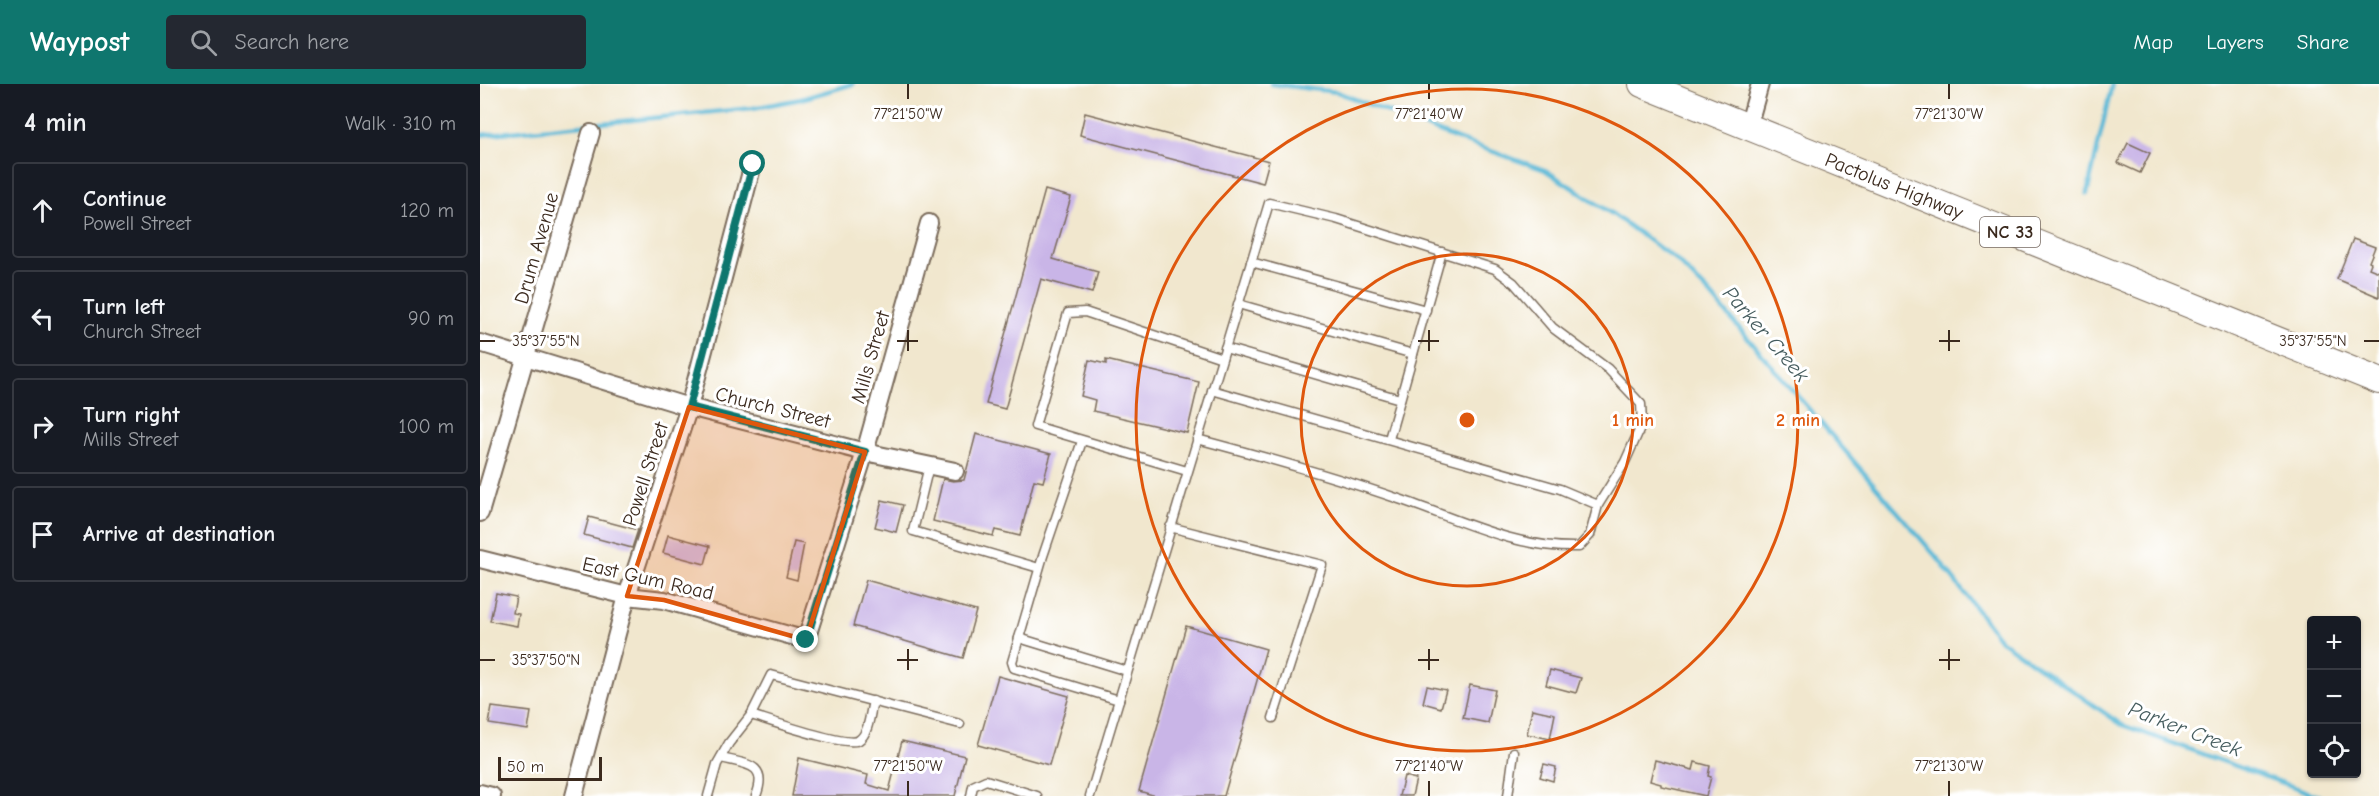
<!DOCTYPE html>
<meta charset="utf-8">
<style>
body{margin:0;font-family:"Comic Neue",sans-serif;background:#242831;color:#f1f3f6}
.controls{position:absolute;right:18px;bottom:18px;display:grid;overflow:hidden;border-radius:6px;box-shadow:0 2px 4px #0004}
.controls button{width:54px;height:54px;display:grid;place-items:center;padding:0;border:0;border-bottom:2px solid #363941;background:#171b24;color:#f1f3f6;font:30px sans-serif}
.scale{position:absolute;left:18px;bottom:15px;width:104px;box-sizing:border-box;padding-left:6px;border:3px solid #3b2a1e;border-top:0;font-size:16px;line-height:21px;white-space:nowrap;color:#3b2a1e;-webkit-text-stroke:4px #fff;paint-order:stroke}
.stop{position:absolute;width:18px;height:18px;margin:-14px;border:4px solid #0f766e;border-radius:50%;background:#fff}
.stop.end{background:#0f766e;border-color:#fff;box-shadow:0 2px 6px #0008}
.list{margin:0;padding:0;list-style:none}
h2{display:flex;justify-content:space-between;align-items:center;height:78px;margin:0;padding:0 24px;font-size:26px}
h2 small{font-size:20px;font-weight:400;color:#9ea1a6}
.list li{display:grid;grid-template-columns:39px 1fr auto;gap:18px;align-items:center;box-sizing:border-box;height:96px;margin:0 12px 12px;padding:0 12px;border:2px solid #363941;border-radius:6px}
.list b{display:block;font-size:22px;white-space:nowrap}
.list p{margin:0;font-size:20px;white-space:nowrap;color:#9ea1a6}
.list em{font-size:20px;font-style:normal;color:#9ea1a6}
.icon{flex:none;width:33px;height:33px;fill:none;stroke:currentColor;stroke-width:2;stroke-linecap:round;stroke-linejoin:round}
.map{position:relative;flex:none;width:1899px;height:712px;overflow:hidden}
header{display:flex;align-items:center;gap:36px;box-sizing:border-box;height:84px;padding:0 30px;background:#0f766e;color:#fff}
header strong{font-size:28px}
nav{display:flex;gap:33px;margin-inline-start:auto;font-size:21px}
.search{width:420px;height:54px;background:#242831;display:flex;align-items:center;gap:15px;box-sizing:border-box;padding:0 21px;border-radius:6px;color:#9ea1a6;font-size:22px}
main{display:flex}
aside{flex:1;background:#171b24}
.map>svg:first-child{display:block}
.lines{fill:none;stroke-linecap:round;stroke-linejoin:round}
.stream{stroke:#58b8d6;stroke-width:4.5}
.building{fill:#c9b5e7}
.lane-casing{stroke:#7b6c5c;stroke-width:11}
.street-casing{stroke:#7b6c5c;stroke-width:20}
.primary-casing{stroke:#7b6c5c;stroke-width:28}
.lane{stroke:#fff;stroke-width:8}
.street{stroke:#fff;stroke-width:16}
.primary{stroke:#fff;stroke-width:26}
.route{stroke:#0f766e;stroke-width:8}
.marked{fill:#df570d;fill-opacity:0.2;stroke:#df570d;stroke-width:4.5;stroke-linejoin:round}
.ticks{fill:none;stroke:#3b2a1e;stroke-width:2}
.ring{fill:none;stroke:#df570d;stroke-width:3}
.labels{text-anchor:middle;stroke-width:6;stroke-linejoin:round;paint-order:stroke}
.shield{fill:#fff;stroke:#766a62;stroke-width:1.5}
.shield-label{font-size:18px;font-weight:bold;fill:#3b2a1e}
.street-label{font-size:20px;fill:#3b2a1e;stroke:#fff}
.water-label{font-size:21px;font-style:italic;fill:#455c5e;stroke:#fff}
.ticks-label{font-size:15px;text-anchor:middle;fill:#3b2a1e;stroke:#fff;stroke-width:6;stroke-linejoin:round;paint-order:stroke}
.centre{fill:#df570d;stroke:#fff;stroke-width:3}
.ring-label{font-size:18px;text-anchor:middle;font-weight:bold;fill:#df570d;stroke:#fff;stroke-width:6;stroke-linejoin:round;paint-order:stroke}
</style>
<header>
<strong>Waypost</strong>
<div class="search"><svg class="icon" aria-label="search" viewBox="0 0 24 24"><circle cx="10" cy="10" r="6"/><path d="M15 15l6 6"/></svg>Search here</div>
<nav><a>Map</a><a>Layers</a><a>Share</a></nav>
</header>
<main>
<aside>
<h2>4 min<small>Walk · 310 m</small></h2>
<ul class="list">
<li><svg class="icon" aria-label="ahead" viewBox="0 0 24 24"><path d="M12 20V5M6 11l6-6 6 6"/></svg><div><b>Continue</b><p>Powell Street</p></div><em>120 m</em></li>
<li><svg class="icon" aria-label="left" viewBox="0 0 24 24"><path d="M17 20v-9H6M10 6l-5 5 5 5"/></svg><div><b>Turn left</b><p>Church Street</p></div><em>90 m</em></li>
<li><svg class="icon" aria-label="right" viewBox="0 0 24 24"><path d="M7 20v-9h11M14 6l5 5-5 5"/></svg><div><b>Turn right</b><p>Mills Street</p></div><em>100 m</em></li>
<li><svg class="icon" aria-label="arrive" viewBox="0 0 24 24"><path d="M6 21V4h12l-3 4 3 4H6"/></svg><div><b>Arrive at destination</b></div></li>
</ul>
</aside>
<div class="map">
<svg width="1899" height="712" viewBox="0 0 1899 712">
<rect width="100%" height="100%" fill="#fff"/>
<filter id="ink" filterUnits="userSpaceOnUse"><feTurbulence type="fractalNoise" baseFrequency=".0167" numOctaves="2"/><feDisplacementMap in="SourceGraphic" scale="12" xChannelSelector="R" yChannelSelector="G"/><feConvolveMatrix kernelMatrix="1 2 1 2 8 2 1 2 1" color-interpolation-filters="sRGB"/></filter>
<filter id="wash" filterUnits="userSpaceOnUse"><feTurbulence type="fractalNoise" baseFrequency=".008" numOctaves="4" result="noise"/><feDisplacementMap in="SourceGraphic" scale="24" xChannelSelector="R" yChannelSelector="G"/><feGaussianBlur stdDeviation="1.35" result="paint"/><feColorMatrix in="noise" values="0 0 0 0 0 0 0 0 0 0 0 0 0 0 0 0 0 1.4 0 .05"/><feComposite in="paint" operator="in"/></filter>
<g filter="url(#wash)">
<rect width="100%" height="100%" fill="#f1e7ce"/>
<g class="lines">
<!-- stream -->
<g class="stream">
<polyline points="791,0 857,8 977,55 1065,86 1131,129 1195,175 1229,209 1459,476 1520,556 1642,641 1839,712"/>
<polyline points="0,51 273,24 321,15 373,0"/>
<polyline points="1607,110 1632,0"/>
</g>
</g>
<g id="blocks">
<!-- building -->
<g class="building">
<polygon points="605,29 789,77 783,99 600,51"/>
<polygon points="1648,59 1670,69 1660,89 1638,79"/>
<polygon points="565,106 591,113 573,175 618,188 612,209 561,195 525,325 506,320"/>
<polygon points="1873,155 1895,163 1889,178 1891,179 1889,184 1899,188 1899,213 1857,195"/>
<polygon points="609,276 626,280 626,276 719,298 707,349 613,327 615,316 601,312"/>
<polygon points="496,350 571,370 563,398 554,396 540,452 515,446 513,452 453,437 463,395 473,397 484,396"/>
<polygon points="402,416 423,421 416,448 395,443"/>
<polygon points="109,433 158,446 152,464 104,451"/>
<polygon points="188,451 230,462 225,480 183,469"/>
<polygon points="314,458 324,460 317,496 306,493"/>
<polygon points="386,496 496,527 483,574 373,542"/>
<polygon points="16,509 36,513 33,529 39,530 37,542 10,537"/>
<polygon points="706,542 786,565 744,712 676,712 659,707"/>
<polygon points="1070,586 1101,594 1096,609 1066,601"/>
<polygon points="518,592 589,612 569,681 498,661"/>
<polygon points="990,601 1015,606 1008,639 983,634"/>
<polygon points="947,602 966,606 961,624 943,619"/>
<polygon points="12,623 51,628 48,646 9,640"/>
<polygon points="1052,625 1075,630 1070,655 1047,650"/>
<polygon points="422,657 485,672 475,712 312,712 319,674 388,691 386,700 409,707"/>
<polygon points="1175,676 1213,686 1215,678 1230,682 1228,692 1231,693 1226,712 1181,702 1181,700 1170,697"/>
<polygon points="1064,680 1076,683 1073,697 1060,693"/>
<polygon points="924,692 936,695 932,712 919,712"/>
</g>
</g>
</g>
<g filter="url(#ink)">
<use href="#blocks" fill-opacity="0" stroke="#7b6c5c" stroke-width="1.5"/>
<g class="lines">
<defs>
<g id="lane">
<polyline points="771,178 946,226"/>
<polyline points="758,220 933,270"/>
<polyline points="745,264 920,315"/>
<polyline points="732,306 1080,405 1118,421"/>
<polyline points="909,355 962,168"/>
<polyline points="602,357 563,472 532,578 534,584 639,616"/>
<polyline points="449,382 433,447 559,484"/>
<polyline points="707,387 555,342 588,229 605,228 742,274"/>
<polyline points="690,443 842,481 793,634"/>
<polyline points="539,554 647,587"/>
<path d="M271,631c17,5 97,33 108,25 10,-7 11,-27 14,-39"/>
<path d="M241,674c24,6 48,5 35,38"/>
<polyline points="228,712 237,680 249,659 271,631 291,591 480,640"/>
<polyline points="491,712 493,702 506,696 557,712"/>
<path d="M610,712l179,-593 67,16 159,50 19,14 39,45 55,41 33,35 1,20 -17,38 -27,43 -8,30 -11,12c-63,2 -121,-28 -180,-48 -66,-23 -134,-42 -202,-60"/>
<polyline points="1028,712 1034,668"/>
</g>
<g id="street">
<polyline points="1268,43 1280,0"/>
<polyline points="0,259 209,323 385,368 475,387"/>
<polyline points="0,429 111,49"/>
<polyline points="0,475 147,512 184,516 326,556 385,368 449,139"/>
<polyline points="0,709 12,712"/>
<polyline points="94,712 147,512 209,323 273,80"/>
</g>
<g id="primary">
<path id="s1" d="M1162,0l737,297"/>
</g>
</defs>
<!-- lane casing -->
<use href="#lane" class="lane-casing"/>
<!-- street casing -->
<use href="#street" class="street-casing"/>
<!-- primary casing -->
<use href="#primary" class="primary-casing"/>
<!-- lane -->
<use href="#lane" class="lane"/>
<!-- street -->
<use href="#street" class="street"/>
<!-- primary -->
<use href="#primary" class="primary"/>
</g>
</g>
<g class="lines" filter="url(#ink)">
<!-- route -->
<polyline class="route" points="273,80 209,323 385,368 326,556"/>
</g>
<!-- marked area -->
<path class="marked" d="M209,323l176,45 -59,188 -142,-40 -37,-4z"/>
<!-- ticks -->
<path class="ticks" d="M428,0v15M949,0v15M1469,0v15M428,246v21M949,246v21M1469,246v21M0,257h15M417,257h21M938,257h21M1459,257h21M1884,257h15M428,565v21M949,565v21M1469,565v21M0,576h15M417,576h21M938,576h21M1459,576h21M428,697v15M949,697v15M1469,697v15"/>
<!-- distance rings -->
<g class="ring">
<circle cx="987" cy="336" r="166"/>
<circle cx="987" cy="336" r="331"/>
</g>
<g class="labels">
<!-- shield labels -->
<rect class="shield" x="1500" y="133" width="60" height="30" rx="4.5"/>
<g class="shield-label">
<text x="1530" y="154">NC 33</text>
</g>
<!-- street labels -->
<g class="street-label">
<text dy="7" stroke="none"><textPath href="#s1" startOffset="272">Pactolus Highway</textPath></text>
<text transform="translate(56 164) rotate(-74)" y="7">Drum Avenue</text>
<text transform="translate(390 273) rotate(-74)" y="7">Mills Street</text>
<text transform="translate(293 323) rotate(14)" y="7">Church Street</text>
<text transform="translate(165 390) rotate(-72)" y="7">Powell Street</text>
<text transform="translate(168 494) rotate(13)" y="7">East Gum Road</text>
</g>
<!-- water labels -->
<g class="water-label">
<text transform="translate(1286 250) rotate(49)" y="7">Parker Creek</text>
<text transform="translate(1705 645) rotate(21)" y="7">Parker Creek</text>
</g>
</g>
<g class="ticks-label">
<text x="428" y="35">77°21'50"W</text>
<text x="949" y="35">77°21'40"W</text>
<text x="1469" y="35">77°21'30"W</text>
<text x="66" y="262">35°37'55"N</text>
<text x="1833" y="262">35°37'55"N</text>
<text x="66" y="581">35°37'50"N</text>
<text x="428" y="687">77°21'50"W</text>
<text x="949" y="687">77°21'40"W</text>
<text x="1469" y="687">77°21'30"W</text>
</g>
<circle cx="987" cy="336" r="9" class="centre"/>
<g class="ring-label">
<text x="1153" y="342">1 min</text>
<text x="1318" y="342">2 min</text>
</g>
</svg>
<div class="controls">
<button>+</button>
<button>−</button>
<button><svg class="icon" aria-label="locate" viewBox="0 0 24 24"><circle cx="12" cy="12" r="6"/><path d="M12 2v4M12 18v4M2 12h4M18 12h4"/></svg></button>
</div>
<div class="scale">50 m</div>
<div class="stop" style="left:273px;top:80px"></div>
<div class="stop end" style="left:326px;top:556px"></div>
</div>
</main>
